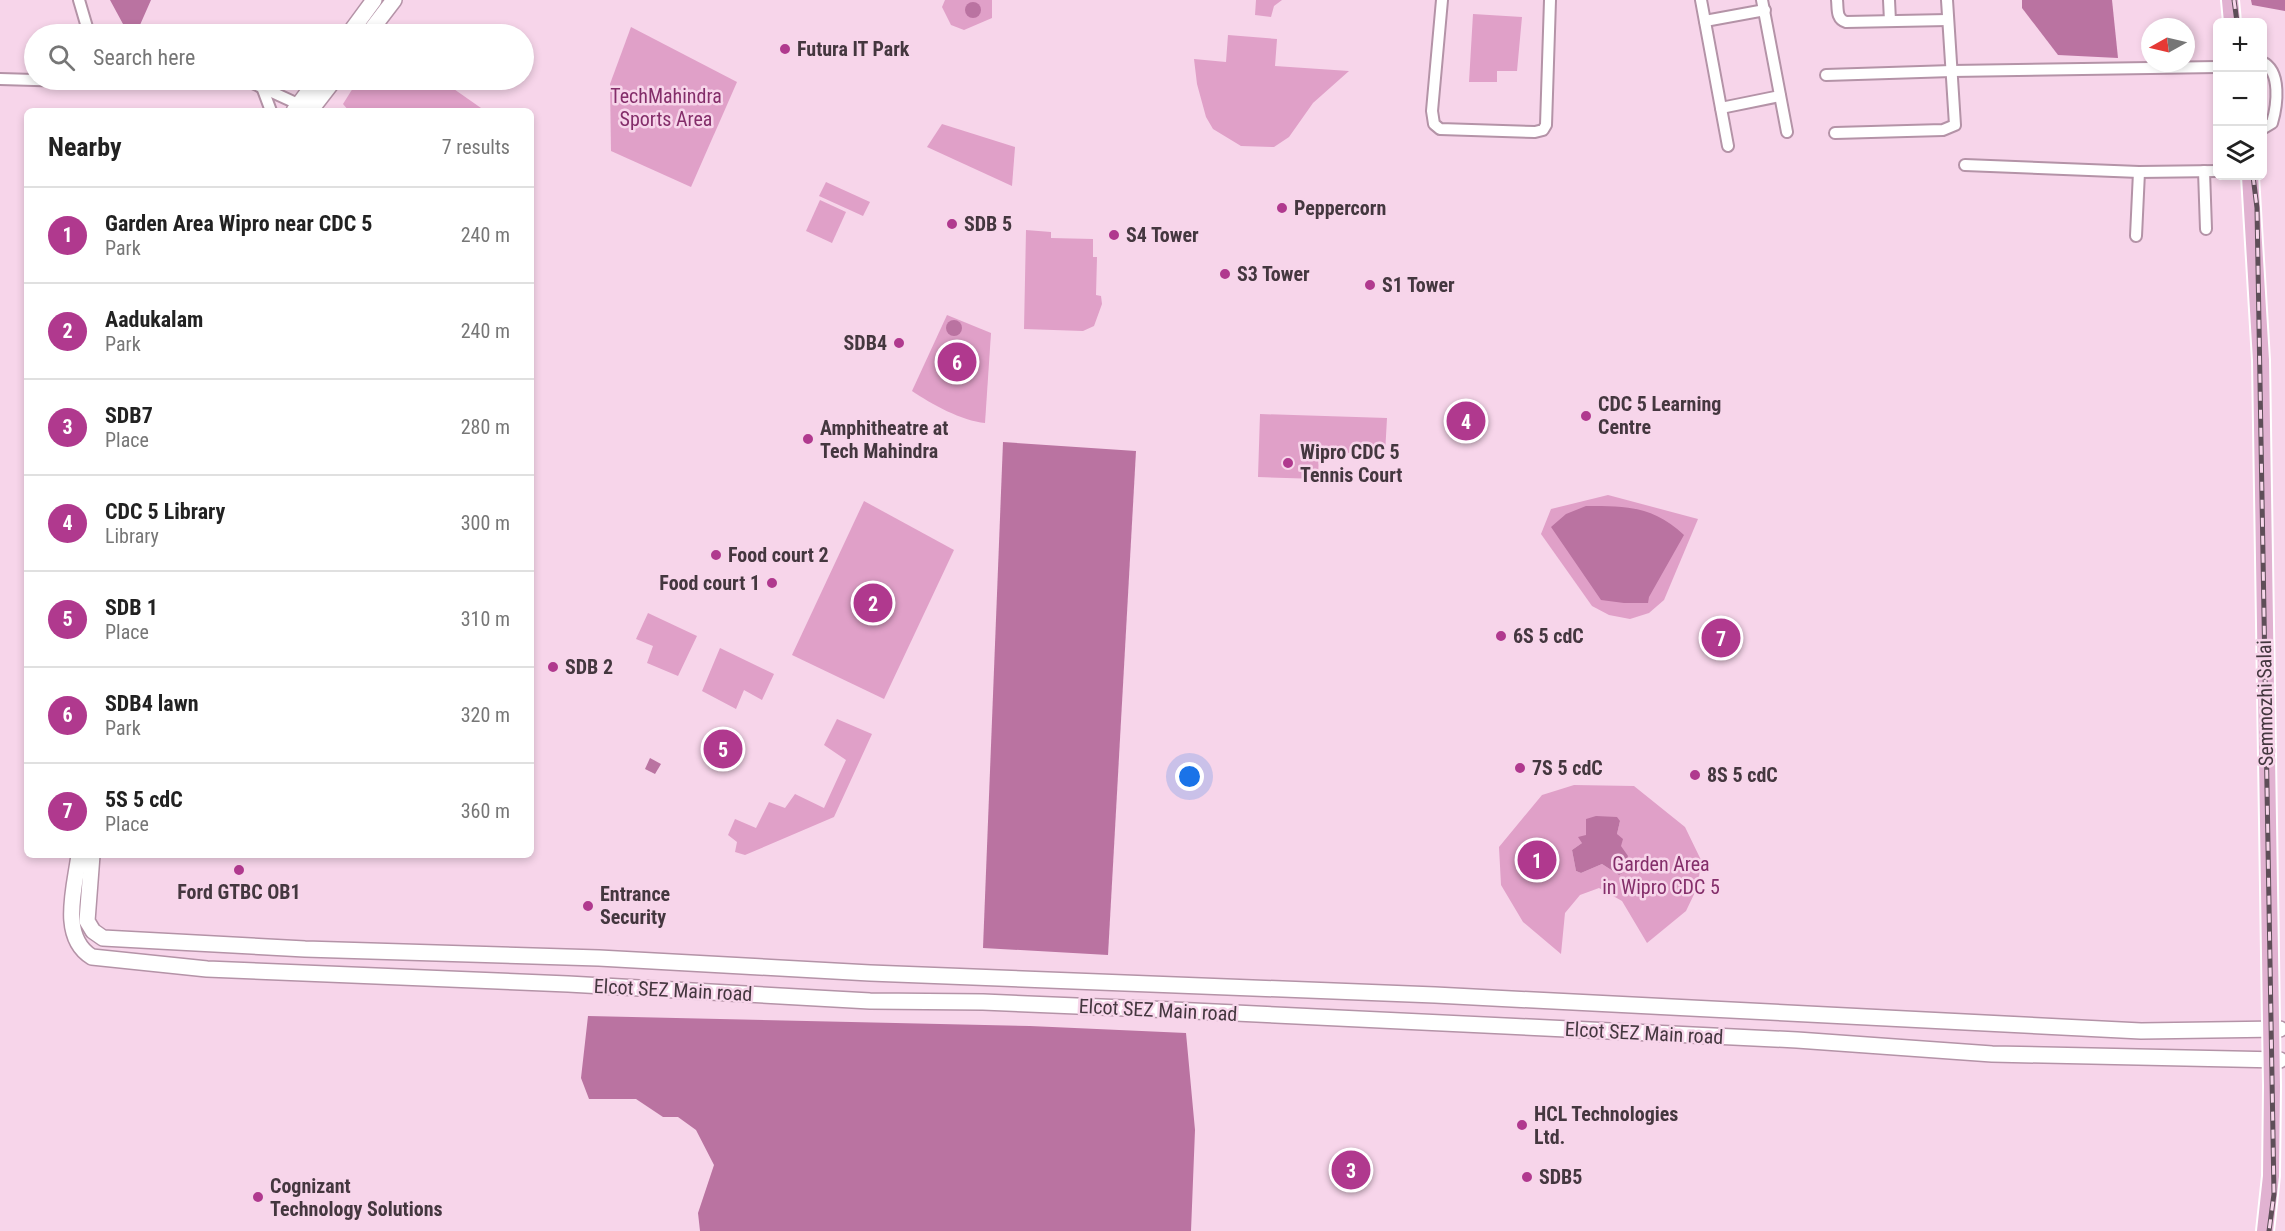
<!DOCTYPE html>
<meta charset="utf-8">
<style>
body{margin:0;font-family:"Roboto Condensed",sans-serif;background:#f6f6f6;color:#222}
.controls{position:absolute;right:18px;top:18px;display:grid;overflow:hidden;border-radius:9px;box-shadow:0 3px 9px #0003}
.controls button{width:54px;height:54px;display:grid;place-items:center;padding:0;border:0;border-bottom:2px solid #e0e0e0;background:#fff;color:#222;font:30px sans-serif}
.compass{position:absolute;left:2141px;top:18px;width:54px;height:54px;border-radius:50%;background:#fff;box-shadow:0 3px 9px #0003;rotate:262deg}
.you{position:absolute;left:1190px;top:777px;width:21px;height:21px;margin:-15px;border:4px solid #fff;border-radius:50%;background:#1a73e8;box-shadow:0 0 0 9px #1a73e833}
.badge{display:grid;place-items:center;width:39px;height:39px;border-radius:50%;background:#b0398e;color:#fff;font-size:20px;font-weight:700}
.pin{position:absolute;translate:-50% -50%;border:3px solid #fff;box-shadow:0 2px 6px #0006}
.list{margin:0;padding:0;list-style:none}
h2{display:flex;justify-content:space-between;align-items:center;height:78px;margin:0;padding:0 24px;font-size:26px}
h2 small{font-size:20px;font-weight:400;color:#767676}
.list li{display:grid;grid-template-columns:39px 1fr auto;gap:18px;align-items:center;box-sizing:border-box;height:96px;padding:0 24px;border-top:2px solid #e0e0e0}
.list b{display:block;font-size:22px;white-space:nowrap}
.list p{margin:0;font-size:20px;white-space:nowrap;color:#767676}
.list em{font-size:20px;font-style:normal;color:#767676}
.icon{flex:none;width:33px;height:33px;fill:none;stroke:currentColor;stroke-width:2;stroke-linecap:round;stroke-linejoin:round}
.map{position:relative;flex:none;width:2285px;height:1231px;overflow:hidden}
.search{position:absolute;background:#fff;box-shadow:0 3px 9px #0003;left:24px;top:24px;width:510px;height:66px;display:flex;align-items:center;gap:15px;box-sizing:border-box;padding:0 21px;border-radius:33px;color:#767676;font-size:22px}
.panel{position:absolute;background:#fff;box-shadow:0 3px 9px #0003;left:24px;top:108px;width:510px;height:750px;border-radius:9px}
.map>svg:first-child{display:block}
.green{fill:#e0a0c8;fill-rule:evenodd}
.water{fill:#ba73a1}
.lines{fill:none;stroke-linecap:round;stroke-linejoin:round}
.street-casing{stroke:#b493a7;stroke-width:14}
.secondary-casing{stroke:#b493a7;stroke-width:18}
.primary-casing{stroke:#fff;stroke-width:20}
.street{stroke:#fff;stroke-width:10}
.secondary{stroke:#fff;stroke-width:15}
.primary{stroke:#e1b2d1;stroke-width:16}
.rail-casing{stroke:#5e4e58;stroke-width:5}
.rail{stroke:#f7d5ea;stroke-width:3;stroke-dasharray:9;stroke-linecap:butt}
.poi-dot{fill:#b0398e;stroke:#f7d5ea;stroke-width:2}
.labels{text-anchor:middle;stroke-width:5;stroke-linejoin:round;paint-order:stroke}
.poi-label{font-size:20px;font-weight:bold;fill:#44373f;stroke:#f7d5ea;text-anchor:start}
.park-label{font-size:20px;fill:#842e6a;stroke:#f7d5ea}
.street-label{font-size:20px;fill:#44373f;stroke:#f7d5ea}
</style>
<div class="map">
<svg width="2285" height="1231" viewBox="0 0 2285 1231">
<rect width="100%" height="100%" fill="#f7d5ea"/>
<!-- green -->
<g class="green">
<polygon points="945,0 992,0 992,18 964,30 951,25 942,7"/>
<polygon points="1256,0 1282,0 1274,6 1271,17 1255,15"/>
<polygon points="1473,14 1522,17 1517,71 1497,71 1497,82 1469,82"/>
<polygon points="631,27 737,82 691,187 611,151 610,84"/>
<polygon points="1228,35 1277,39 1275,66 1349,71 1313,103 1289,137 1274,147 1241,146 1213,129 1206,117 1197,84 1194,59 1226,62"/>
<polygon points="358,80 441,80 481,108 479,111 349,111 343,104"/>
<polygon points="942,124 1015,147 1012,186 927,147"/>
<polygon points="826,182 870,202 863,216 819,196"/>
<polygon points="820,200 846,212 832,243 806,231"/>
<polygon points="1026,230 1051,232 1051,238 1093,239 1093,257 1097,257 1096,295 1101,296 1102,304 1094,326 1083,331 1024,329"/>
<path d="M947,315l44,18 -6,90c-23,-2 -54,-19 -73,-32z"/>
<polygon points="1260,414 1387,418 1385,454 1319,452 1318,479 1258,477"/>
<polygon points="1608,495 1698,519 1664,600 1649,613 1630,619 1609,615 1592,606 1541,534 1551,509"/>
<polygon points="864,501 954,550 884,699 792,655"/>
<polygon points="648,613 697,636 678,676 647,663 653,646 636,639"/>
<polygon points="720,648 774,674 762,700 744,690 736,709 702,691"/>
<polygon points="837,719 872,734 834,817 745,855 735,852 737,842 728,835 735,819 756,828 769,802 785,808 795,794 824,808 846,760 824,745"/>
<path d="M1574,785l60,1 51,41 16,33 -3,26 -12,25 -39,32 -25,-42 -23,-13 -19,7 -15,18 -4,41 -38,-32 -22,-37 -2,-38 43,-52zM1620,821l-3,13 3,12 -1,29 -17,-11 -21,9 -5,-2 -4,-21 10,-7 4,-8z"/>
</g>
<!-- water -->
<g class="water">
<polygon points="110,0 151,0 136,34 123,34 123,24"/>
<polygon points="2022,0 2112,0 2118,58 2058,55 2022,8"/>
<polygon points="2251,0 2285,0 2285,11 2252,5"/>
<circle cx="973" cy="10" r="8"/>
<circle cx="954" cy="328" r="8"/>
<polygon points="1003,442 1136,451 1108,955 983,948"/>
<path d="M1586,506c41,0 67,0 98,29l-35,62 -1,6h-24l-23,-3 -50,-73 15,-13z"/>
<polygon points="650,758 661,764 655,774 645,769"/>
<polygon points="1596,816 1617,817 1620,821 1617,834 1623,839 1621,846 1628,856 1622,873 1619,875 1602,864 1581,873 1576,871 1572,850 1582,843 1578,837 1586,835 1586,819"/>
<polygon points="588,1016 1030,1026 1186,1033 1195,1130 1191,1231 700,1231 698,1213 714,1165 696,1130 678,1117 663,1117 636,1099 589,1099 581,1078"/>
</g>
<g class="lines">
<defs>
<g id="street">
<polyline points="79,0 89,34"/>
<polyline points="1442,0 1432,111 1434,124 1440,129 1535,132 1543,130 1546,125 1550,0"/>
<polyline points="1701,0 1728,146"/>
<polyline points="1762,0 1787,132"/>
<path d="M1837,0c1,9 -1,19 9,22l102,-2"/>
<polyline points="1889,0 1890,21"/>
<polyline points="1705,21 1765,10"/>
<path d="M2262,62c20,9 15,44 10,61l-10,6"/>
<polyline points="1826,75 1952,71 2218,67"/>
<polyline points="0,79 103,82 102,80"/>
<polyline points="246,80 298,104"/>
<polyline points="262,87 271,111"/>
<polyline points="1721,108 1780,96"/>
<polyline points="1835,133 1943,130 1955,125 1947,0"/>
<polyline points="1965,165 2139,172 2218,171"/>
<polyline points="2204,171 2206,229"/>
<polyline points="2136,236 2139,172"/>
</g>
<g id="secondary">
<polyline points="349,34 374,0"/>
<polyline points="368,34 394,0"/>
<polyline points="294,111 317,80"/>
<polyline points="310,111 334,80"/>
<path d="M79,855c-4,32 -20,82 13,102l115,12 361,15 302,17 113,1 190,8 624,30 195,14 288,6"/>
<polyline points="92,855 87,921 93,931 103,938 305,949 599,958 870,973 1435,995 2141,1031 2280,1029"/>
</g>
<g id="primary">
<polyline points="2230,0 2232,22"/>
<polyline points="2250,176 2261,360 2272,1086 2271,1176 2265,1231"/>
</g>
</defs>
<!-- street casing -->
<use href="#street" class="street-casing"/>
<!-- secondary casing -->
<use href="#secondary" class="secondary-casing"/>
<!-- primary casing -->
<use href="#primary" class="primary-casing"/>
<!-- street -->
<use href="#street" class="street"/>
<!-- secondary -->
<use href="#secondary" class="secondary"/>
<!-- primary -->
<use href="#primary" class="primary"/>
<defs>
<g id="rail">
<polyline points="2234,0 2237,22"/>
<polyline points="2253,176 2257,208 2274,1194 2269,1231"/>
</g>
</defs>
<!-- rail casing -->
<use href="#rail" class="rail-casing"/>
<!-- rail -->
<use href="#rail" class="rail"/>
</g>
<!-- markers -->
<g class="poi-dot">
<circle cx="785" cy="49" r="6"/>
<circle cx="1282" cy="208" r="6"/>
<circle cx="952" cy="224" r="6"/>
<circle cx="1114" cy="235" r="6"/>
<circle cx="1225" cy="274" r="6"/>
<circle cx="1370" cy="285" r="6"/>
<circle cx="899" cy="343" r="6"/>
<circle cx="1586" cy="416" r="6"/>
<circle cx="808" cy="439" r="6"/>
<circle cx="1288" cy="463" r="6"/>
<circle cx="716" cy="555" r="6"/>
<circle cx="772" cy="583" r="6"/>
<circle cx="1501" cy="636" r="6"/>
<circle cx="553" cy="667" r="6"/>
<circle cx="1520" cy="768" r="6"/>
<circle cx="1695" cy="775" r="6"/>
<circle cx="239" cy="870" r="6"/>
<circle cx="588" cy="906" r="6"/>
<circle cx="1522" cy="1125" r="6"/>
<circle cx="1527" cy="1177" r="6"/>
<circle cx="258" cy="1197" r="6"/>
</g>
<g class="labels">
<!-- poi labels -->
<g class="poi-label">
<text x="797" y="56">Futura IT Park</text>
<text x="1294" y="215">Peppercorn</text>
<text x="964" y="231">SDB 5</text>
<text x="1126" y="242">S4 Tower</text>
<text x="1237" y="281">S3 Tower</text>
<text x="1382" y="292">S1 Tower</text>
<text x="887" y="350" text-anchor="end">SDB4</text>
<text x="1598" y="411">CDC 5 Learning<tspan x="1598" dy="23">Centre</tspan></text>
<text x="820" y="435">Amphitheatre at<tspan x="820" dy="23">Tech Mahindra</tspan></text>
<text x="1300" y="459">Wipro CDC 5<tspan x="1300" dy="23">Tennis Court</tspan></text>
<text x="728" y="562">Food court 2</text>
<text x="760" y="590" text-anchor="end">Food court 1</text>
<text x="1513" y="643">6S 5 cdC</text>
<text x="565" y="674">SDB 2</text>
<text x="1532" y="775">7S 5 cdC</text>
<text x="1707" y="782">8S 5 cdC</text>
<text x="239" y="899" text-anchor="middle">Ford GTBC OB1</text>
<text x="600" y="901">Entrance<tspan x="600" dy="23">Security</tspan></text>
<text x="1534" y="1121">HCL Technologies<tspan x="1534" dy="23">Ltd.</tspan></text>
<text x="1539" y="1184">SDB5</text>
<text x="270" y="1193">Cognizant<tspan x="270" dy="23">Technology Solutions</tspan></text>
</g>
<!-- park labels -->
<g class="park-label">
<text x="666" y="103">TechMahindra<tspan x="666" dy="23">Sports Area</tspan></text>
<text x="1661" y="871">Garden Area<tspan x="1661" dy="23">in Wipro CDC 5</tspan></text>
</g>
<!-- street labels -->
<g class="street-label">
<text transform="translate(2265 703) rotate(-91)" y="7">Semmozhi Salai</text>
<text transform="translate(673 990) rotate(3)" y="7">Elcot SEZ Main road</text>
<text transform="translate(1158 1010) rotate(3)" y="7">Elcot SEZ Main road</text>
<text transform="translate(1644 1033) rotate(3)" y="7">Elcot SEZ Main road</text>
</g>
</g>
</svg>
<div class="controls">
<button>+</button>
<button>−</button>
<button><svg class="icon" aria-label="layers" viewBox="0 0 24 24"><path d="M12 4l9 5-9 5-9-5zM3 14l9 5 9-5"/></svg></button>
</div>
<svg class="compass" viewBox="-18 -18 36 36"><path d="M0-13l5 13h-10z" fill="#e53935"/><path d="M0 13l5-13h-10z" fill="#767676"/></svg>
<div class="you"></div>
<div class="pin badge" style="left:1537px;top:860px">1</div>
<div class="pin badge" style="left:873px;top:603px">2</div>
<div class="pin badge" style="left:1351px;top:1170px">3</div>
<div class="pin badge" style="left:1466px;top:421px">4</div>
<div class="pin badge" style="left:723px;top:749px">5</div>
<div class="pin badge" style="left:957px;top:362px">6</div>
<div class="pin badge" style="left:1721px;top:638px">7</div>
<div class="search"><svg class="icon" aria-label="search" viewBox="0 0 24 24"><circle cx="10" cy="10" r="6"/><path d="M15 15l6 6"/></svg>Search here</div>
<section class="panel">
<h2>Nearby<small>7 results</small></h2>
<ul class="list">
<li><span class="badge">1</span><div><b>Garden Area Wipro near CDC 5</b><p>Park</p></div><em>240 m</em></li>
<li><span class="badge">2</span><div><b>Aadukalam</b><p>Park</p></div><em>240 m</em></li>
<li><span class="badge">3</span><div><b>SDB7</b><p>Place</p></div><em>280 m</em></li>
<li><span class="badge">4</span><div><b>CDC 5 Library</b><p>Library</p></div><em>300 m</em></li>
<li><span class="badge">5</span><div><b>SDB 1</b><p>Place</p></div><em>310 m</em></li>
<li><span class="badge">6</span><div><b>SDB4 lawn</b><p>Park</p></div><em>320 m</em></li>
<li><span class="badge">7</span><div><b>5S 5 cdC</b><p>Place</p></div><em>360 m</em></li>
</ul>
</section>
</div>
